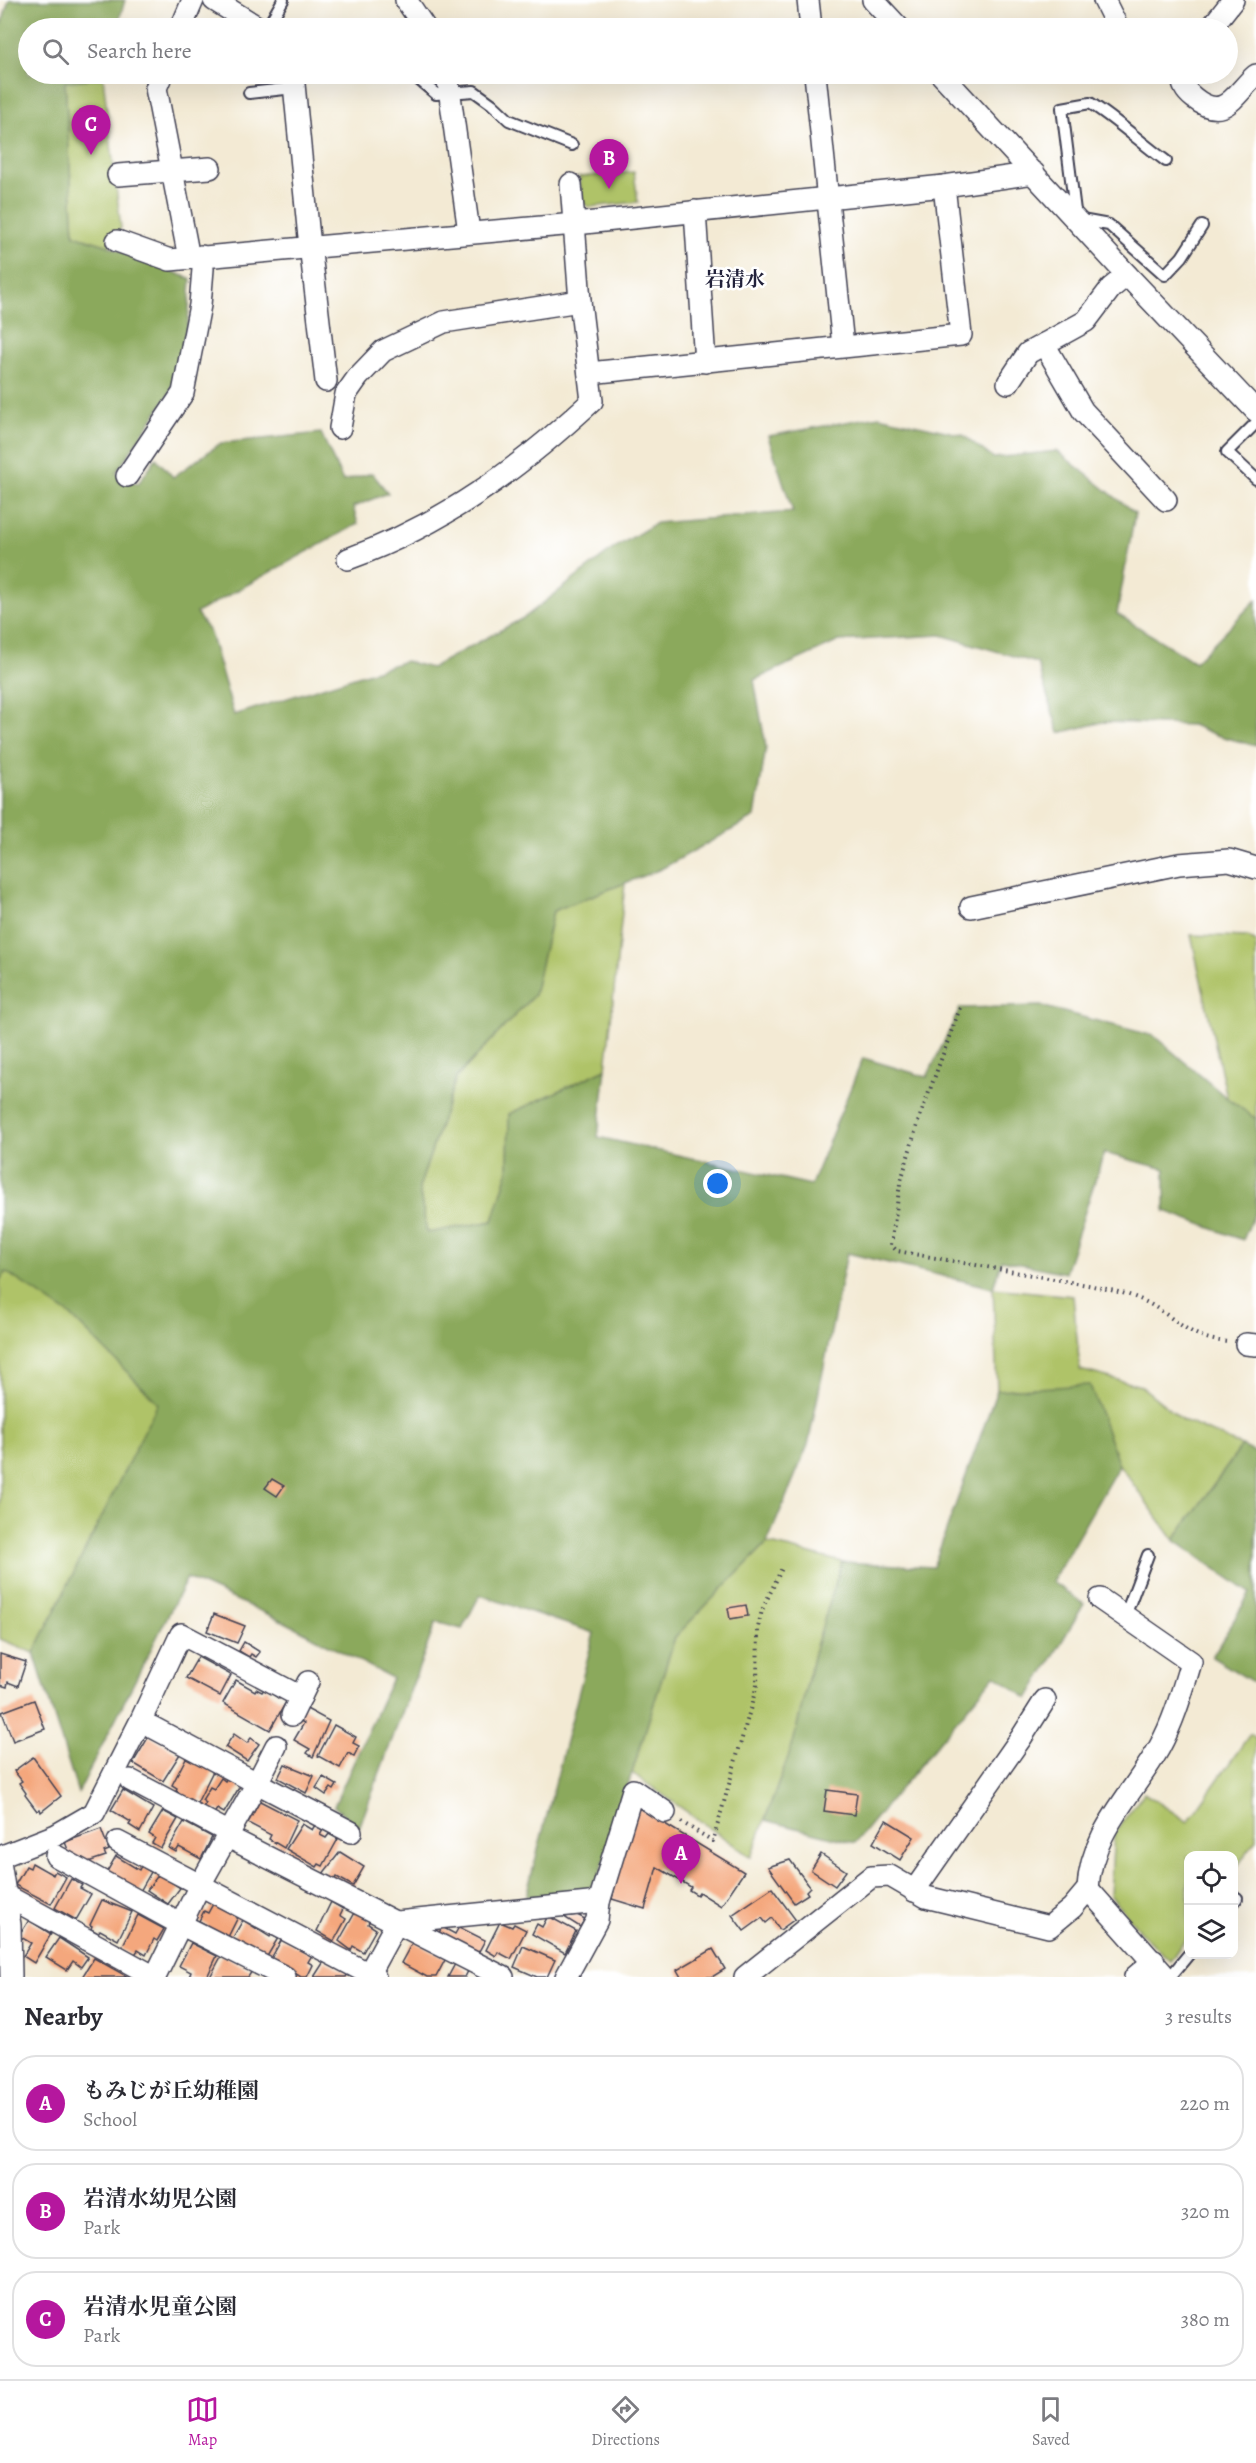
<!DOCTYPE html>
<meta charset="utf-8">
<style>
body{margin:0;font-family:Alegreya,"Noto Serif JP",serif;background:#f7f7f7;color:#2b2b33}
.controls{position:absolute;right:18px;bottom:18px;display:grid;overflow:hidden;border-radius:12px;box-shadow:0 6px 24px #0002}
.controls button{width:54px;height:54px;display:grid;place-items:center;padding:0;border:0;border-bottom:2px solid #e1e1e2;background:#fff;color:#2b2b33;font:30px sans-serif}
.you{position:absolute;left:718px;top:1184px;width:21px;height:21px;margin:-15px;border:4px solid #fff;border-radius:50%;background:#1a73e8;box-shadow:0 0 0 9px #1a73e833}
.badge{display:grid;place-items:center;width:39px;height:39px;border-radius:50%;background:#b5179e;color:#fff;font-size:20px;font-weight:700}
.pin{position:absolute;translate:-50% -50px;filter:drop-shadow(0 2px 3px #0008)}
.pin::after{content:'';position:absolute;top:32px;width:21px;height:18px;background:inherit;clip-path:polygon(0 0,100% 0,50% 100%)}
.list{margin:0;padding:0;list-style:none}
h2{display:flex;justify-content:space-between;align-items:center;height:78px;margin:0;padding:0 24px;font-size:26px}
h2 small{font-size:20px;font-weight:400;color:#7c7c81}
.list li{display:grid;grid-template-columns:39px 1fr auto;gap:18px;align-items:center;box-sizing:border-box;height:96px;margin:0 12px 12px;padding:0 12px;border:2px solid #e1e1e2;border-radius:24px}
.list b{display:block;font-size:22px;white-space:nowrap}
.list p{margin:0;font-size:20px;white-space:nowrap;color:#7c7c81}
.list em{font-size:20px;font-style:normal;color:#7c7c81}
.icon{flex:none;width:33px;height:33px;fill:none;stroke:currentColor;stroke-width:2;stroke-linecap:round;stroke-linejoin:round}
.map{position:relative;flex:none;width:1256px;height:1977px;overflow:hidden}
.search{position:absolute;background:#fff;box-shadow:0 6px 24px #0002;left:18px;right:18px;top:18px;height:66px;display:flex;align-items:center;gap:15px;box-sizing:border-box;padding:0 21px;border-radius:33px;color:#7c7c81;font-size:22px}
.sheet{height:402px;background:#fff}
nav{display:flex;justify-content:space-around;align-items:center;box-sizing:border-box;height:84px;border-top:2px solid #e1e1e2;background:#fff;font-size:16px;color:#7c7c81}
nav a{display:grid;justify-items:center;gap:3px}
nav .on{color:#b5179e}
.map>svg:first-child{display:block}
.green{fill:#afc367;stroke:#687251;stroke-width:1.5}
.forest{fill:#8ba95c;stroke:#56664c;stroke-width:1.5}
.building{fill:#f4a77d}
.lines{fill:none;stroke-linecap:round;stroke-linejoin:round}
.lane-casing{stroke:#414052;stroke-width:14}
.street-casing{stroke:#414052;stroke-width:24}
.path{stroke:#414052;stroke-width:4;stroke-dasharray:1.5 4.5;stroke-linecap:butt}
.lane{stroke:#fff;stroke-width:10}
.street{stroke:#fff;stroke-width:21}
.labels{text-anchor:middle;stroke-width:5;stroke-linejoin:round;paint-order:stroke}
.neighbourhood-label{font-size:20px;font-weight:bold;fill:#22223b;stroke:#fff}
</style>
<div class="map">
<svg width="1256" height="1977" viewBox="0 0 1256 1977">
<rect width="100%" height="100%" fill="#fff"/>
<filter id="ink" filterUnits="userSpaceOnUse"><feTurbulence type="fractalNoise" baseFrequency=".0167" numOctaves="2"/><feDisplacementMap in="SourceGraphic" scale="12" xChannelSelector="R" yChannelSelector="G"/><feConvolveMatrix kernelMatrix="1 2 1 2 8 2 1 2 1" color-interpolation-filters="sRGB"/></filter>
<filter id="wash" filterUnits="userSpaceOnUse"><feTurbulence type="fractalNoise" baseFrequency=".008" numOctaves="4" result="noise"/><feDisplacementMap in="SourceGraphic" scale="24" xChannelSelector="R" yChannelSelector="G"/><feGaussianBlur stdDeviation="1.35" result="paint"/><feColorMatrix in="noise" values="0 0 0 0 0 0 0 0 0 0 0 0 0 0 0 0 0 1.4 0 .05"/><feComposite in="paint" operator="in"/></filter>
<g filter="url(#wash)">
<rect width="100%" height="100%" fill="#f3ead4"/>
<!-- green -->
<g class="green">
<polygon points="103,77 121,228 109,246 74,235 65,81"/>
<polygon points="634,172 638,202 589,207 583,203 579,177"/>
<polygon points="625,883 606,1069 509,1114 508,1172 493,1221 427,1233 419,1188 456,1078 534,995 553,911"/>
<polygon points="1191,935 1248,937 1256,942 1256,1119 1227,1098"/>
<polygon points="5,1271 70,1315 159,1403 34,1653 0,1639 0,1281"/>
<polygon points="993,1288 1073,1296 1080,1370 1141,1386 1183,1420 1242,1446 1174,1540 1119,1465 1090,1386 997,1390"/>
<polygon points="767,1543 842,1562 814,1653 793,1744 751,1857 632,1773 675,1637"/>
<polygon points="1250,1734 1256,1738 1256,1840 1234,1871 1234,1856 1188,1856 1188,1935 1170,1961 1145,1937 1110,1895 1114,1833 1144,1793 1188,1822"/>
</g>
<!-- forest -->
<g class="forest">
<polygon points="9,0 125,0 117,28 28,28 28,74 104,74 103,77 65,82 74,235 109,246 191,279 188,323 170,393 116,473 138,484 156,458 173,477 221,443 321,433 343,481 372,473 388,493 353,507 358,524 196,613 210,633 234,715 405,661 431,668 525,617 614,548 656,523 793,512 768,436 879,416 963,435 993,458 1057,451 1135,513 1117,614 1195,662 1256,600 1256,746 1216,735 1192,725 1103,722 1059,733 1037,663 941,635 839,641 754,680 766,747 755,817 661,869 553,911 534,995 456,1078 419,1188 427,1233 493,1221 508,1172 509,1114 606,1069 598,1137 811,1185 863,1058 927,1077 960,1008 1041,1006 1154,1036 1227,1098 1256,1119 1256,1210 1243,1240 1165,1211 1165,1169 1104,1153 1065,1273 1002,1260 993,1288 847,1253 808,1445 767,1543 675,1637 599,1877 583,1896 526,1896 594,1633 480,1595 462,1629 436,1622 359,1828 334,1806 392,1678 285,1622 187,1578 78,1793 34,1653 158,1403 70,1315 6,1272 0,1281 0,29"/>
<polygon points="1090,1385 1119,1465 1052,1582 1084,1604 1028,1699 995,1675 855,1843 765,1820 793,1744 814,1653 842,1562 933,1567 997,1390"/>
<polygon points="1242,1446 1256,1453 1256,1684 1212,1657 1250,1593 1174,1540"/>
</g>
<g id="blocks">
<!-- building -->
<g class="building">
<polygon points="272,1479 284,1486 277,1496 265,1488"/>
<polygon points="746,1605 748,1616 730,1619 728,1608"/>
<polygon points="214,1614 245,1626 237,1643 207,1631"/>
<polygon points="244,1642 260,1652 256,1657 251,1654 249,1657 239,1651"/>
<polygon points="0,1654 26,1662 18,1686 8,1682 7,1687 0,1685"/>
<polygon points="198,1657 231,1675 220,1696 186,1678"/>
<polygon points="236,1680 255,1691 256,1689 262,1692 265,1688 279,1699 281,1696 287,1700 270,1730 223,1703"/>
<polygon points="34,1700 45,1729 13,1741 2,1712"/>
<polygon points="303,1707 329,1721 313,1757 307,1753 310,1749 294,1740 304,1723 297,1719"/>
<polygon points="334,1725 356,1737 353,1743 359,1746 354,1756 348,1753 340,1768 318,1756"/>
<polygon points="234,1734 247,1743 251,1738 259,1744 247,1761 225,1747"/>
<polygon points="149,1736 180,1754 163,1781 133,1763"/>
<polygon points="187,1756 213,1771 195,1807 182,1799 184,1795 176,1791 177,1788 172,1785"/>
<polygon points="33,1757 61,1796 41,1812 40,1809 37,1811 25,1795 26,1793 19,1783 22,1781 14,1771"/>
<polygon points="285,1764 314,1776 306,1793 278,1778"/>
<polygon points="227,1777 240,1786 224,1813 217,1809 214,1814 203,1807 206,1803 202,1800 210,1787 214,1789 221,1778 225,1781"/>
<polygon points="323,1777 337,1785 334,1790 331,1788 326,1795 316,1788"/>
<polygon points="123,1790 153,1808 140,1832 129,1825 131,1822 111,1810"/>
<polygon points="827,1790 857,1794 854,1815 824,1811"/>
<polygon points="260,1801 297,1820 284,1848 269,1839 271,1835 248,1823"/>
<polygon points="637,1807 744,1872 721,1906 699,1892 697,1895 689,1890 691,1887 657,1867 645,1909 612,1899 614,1890 610,1888"/>
<polygon points="163,1811 178,1819 161,1848 152,1843 155,1838 149,1834"/>
<polygon points="886,1820 914,1837 900,1860 873,1843"/>
<polygon points="184,1822 212,1837 201,1859 179,1847 176,1852 169,1848"/>
<polygon points="302,1824 312,1830 315,1825 323,1830 320,1835 326,1838 329,1834 338,1839 323,1866 319,1864 317,1867 286,1849"/>
<polygon points="101,1829 109,1850 104,1852 106,1856 82,1864 72,1860 65,1842"/>
<polygon points="340,1852 364,1867 353,1886 337,1877 334,1882 322,1875"/>
<polygon points="821,1854 846,1871 835,1886 811,1870"/>
<polygon points="116,1856 139,1870 141,1866 151,1872 139,1893 105,1875"/>
<polygon points="790,1860 810,1887 806,1891 808,1894 794,1903 768,1867"/>
<polygon points="32,1863 53,1875 55,1871 66,1877 51,1904 15,1885 26,1866 30,1868"/>
<polygon points="159,1874 180,1888 168,1904 147,1890"/>
<polygon points="71,1879 82,1885 80,1888 91,1894 76,1920 55,1908"/>
<polygon points="772,1888 795,1919 780,1930 772,1918 766,1923 762,1918 744,1931 732,1915"/>
<polygon points="102,1900 132,1912 118,1940 100,1930 98,1933 91,1929 92,1926 90,1925"/>
<polygon points="331,1902 343,1909 340,1915 346,1919 334,1941 317,1931"/>
<polygon points="213,1904 238,1917 227,1939 206,1928 208,1926 199,1921 204,1911 208,1913"/>
<polygon points="356,1911 370,1919 368,1924 376,1929 363,1952 353,1946 351,1950 339,1941"/>
<polygon points="138,1915 164,1929 157,1941 154,1939 146,1955 138,1950 134,1956 121,1949"/>
<polygon points="577,1915 585,1919 580,1927 564,1917"/>
<polygon points="548,1916 576,1931 565,1953 532,1934 537,1924 542,1927"/>
<polygon points="29,1920 51,1934 34,1963 23,1956 31,1943 19,1936"/>
<polygon points="243,1920 270,1937 271,1935 278,1938 265,1960 232,1939"/>
<polygon points="500,1922 512,1927 514,1924 526,1930 511,1959 498,1952 496,1956 486,1950"/>
<polygon points="442,1927 455,1934 459,1927 485,1940 477,1955 438,1935"/>
<polygon points="59,1938 88,1957 81,1967 73,1961 67,1970 46,1957"/>
<polygon points="282,1939 312,1955 308,1962 313,1965 307,1977 301,1977 285,1967 269,1962"/>
<polygon points="413,1941 446,1958 436,1977 427,1977 401,1963"/>
<polygon points="191,1943 217,1956 207,1977 189,1977 191,1972 179,1966"/>
<polygon points="523,1946 555,1960 547,1977 537,1977 514,1967"/>
<polygon points="713,1949 725,1969 712,1977 681,1977 677,1970"/>
<polygon points="222,1955 252,1971 248,1977 210,1977"/>
<polygon points="94,1958 128,1977 82,1977"/>
<polygon points="325,1960 348,1974 346,1977 314,1977"/>
<polygon points="455,1964 468,1971 465,1977 448,1977"/>
</g>
</g>
</g>
<g filter="url(#ink)">
<use href="#blocks" fill-opacity="0" stroke="#414052" stroke-width="1.5"/>
<g class="lines">
<defs>
<g id="lane">
<polyline points="267,28 283,0"/>
<polyline points="412,74 436,94 474,91 492,104 509,120 572,145"/>
<polyline points="249,93 294,88"/>
<path d="M1166,161c-26,-19 -49,-41 -76,-58l-28,5 14,111 33,6 56,50 17,-18 20,-31"/>
<polyline points="1256,423 1227,452 1256,479"/>
<polyline points="1125,1616 1148,1555"/>
<polyline points="1234,1902 1237,1898"/>
<polyline points="1170,1977 1189,1954"/>
</g>
<g id="street">
<polyline points="214,0 259,28"/>
<polyline points="406,0 425,28"/>
<polyline points="808,0 811,28"/>
<polyline points="873,0 899,28"/>
<polyline points="1104,0 1118,28"/>
<polyline points="181,28 193,0"/>
<polyline points="1211,28 1233,0"/>
<polyline points="162,74 156,88 189,258"/>
<polyline points="293,74 308,228 326,381"/>
<polyline points="447,74 469,232"/>
<polyline points="815,74 843,346"/>
<polyline points="941,74 1127,275 1256,411"/>
<path d="M1182,74c0,11 3,17 12,24 31,25 41,-5 62,-23"/>
<polyline points="118,175 210,168"/>
<polyline points="695,211 705,362"/>
<polyline points="117,241 170,260 575,224 944,186 1034,173"/>
<polyline points="1044,344 1083,411 1166,500"/>
<polyline points="589,373 961,335 944,186"/>
<polyline points="1008,383 1028,353 1086,321 1111,288 1127,275"/>
<polyline points="340,428 346,394 358,377 383,351 444,322 580,301"/>
<polyline points="127,476 183,393 200,305 203,269 201,256"/>
<path d="M348,559c96,-35 169,-89 244,-158l-12,-100 -9,-117"/>
<polyline points="971,907 1179,864 1229,860 1256,868"/>
<polyline points="1246,1344 1256,1345"/>
<polyline points="292,1715 308,1682"/>
<polyline points="152,1727 257,1783 200,1885 155,1977"/>
<polyline points="276,1746 257,1783 351,1832"/>
<polyline points="130,1780 228,1832"/>
<polyline points="228,1837 503,1977"/>
<polyline points="118,1842 375,1977"/>
<polyline points="56,1856 180,1924 285,1977"/>
<polyline points="0,1857 56,1835 94,1813 140,1722 181,1634 301,1697"/>
<polyline points="0,1862 10,1925 11,1977"/>
<path d="M1088,1889c2,-56 45,-95 71,-141 15,-27 23,-56 32,-86l-91,-63"/>
<polyline points="914,1891 1021,1738 1045,1700"/>
<polyline points="7,1896 155,1977"/>
<polyline points="367,1977 397,1922 599,1902"/>
<polyline points="566,1977 597,1920 599,1902 633,1790 665,1812"/>
<polyline points="745,1977 871,1877 890,1876 926,1897 1049,1927 1072,1908 1088,1889 1166,1977"/>
<polyline points="1135,1977 1154,1961"/>
</g>
</defs>
<!-- lane casing -->
<use href="#lane" class="lane-casing"/>
<!-- street casing -->
<use href="#street" class="street-casing"/>
<!-- path -->
<g class="path">
<path d="M960,1008l-42,114 -18,62 -9,61 6,6 196,35c18,4 38,8 55,17 31,17 41,36 80,39"/>
<polyline points="681,1822 713,1841 757,1685 758,1628 762,1610 783,1566"/>
</g>
<!-- lane -->
<use href="#lane" class="lane"/>
<!-- street -->
<use href="#street" class="street"/>
</g>
</g>
<g class="labels">
<!-- neighbourhood labels -->
<g class="neighbourhood-label">
<text x="735" y="286">岩清水</text>
</g>
</g>
</svg>
<div class="controls">
<button><svg class="icon" aria-label="locate" viewBox="0 0 24 24"><circle cx="12" cy="12" r="6"/><path d="M12 2v4M12 18v4M2 12h4M18 12h4"/></svg></button>
<button><svg class="icon" aria-label="layers" viewBox="0 0 24 24"><path d="M12 4l9 5-9 5-9-5zM3 14l9 5 9-5"/></svg></button>
</div>
<div class="you"></div>
<div class="pin badge" style="left:681px;top:1884px">A</div>
<div class="pin badge" style="left:609px;top:189px">B</div>
<div class="pin badge" style="left:91px;top:155px">C</div>
<div class="search"><svg class="icon" aria-label="search" viewBox="0 0 24 24"><circle cx="10" cy="10" r="6"/><path d="M15 15l6 6"/></svg>Search here</div>
</div>
<section class="sheet">
<h2>Nearby<small>3 results</small></h2>
<ul class="list">
<li><span class="badge">A</span><div><b>もみじが丘幼稚園</b><p>School</p></div><em>220 m</em></li>
<li><span class="badge">B</span><div><b>岩清水幼児公園</b><p>Park</p></div><em>320 m</em></li>
<li><span class="badge">C</span><div><b>岩清水児童公園</b><p>Park</p></div><em>380 m</em></li>
</ul>
</section>
<nav>
<a class="on"><svg class="icon" aria-label="map" viewBox="0 0 24 24"><path d="M3 6l6-2 6 2 6-2v14l-6 2-6-2-6 2zM9 4v14M15 6v14"/></svg>Map</a>
<a><svg class="icon" aria-label="directions" viewBox="0 0 24 24"><path d="M12 3l9 9-9 9-9-9zM9 14v-3h6M13 9l2 2-2 2"/></svg>Directions</a>
<a><svg class="icon" aria-label="saved" viewBox="0 0 24 24"><path d="M7 4h10v16l-5-4-5 4z"/></svg>Saved</a>
</nav>
